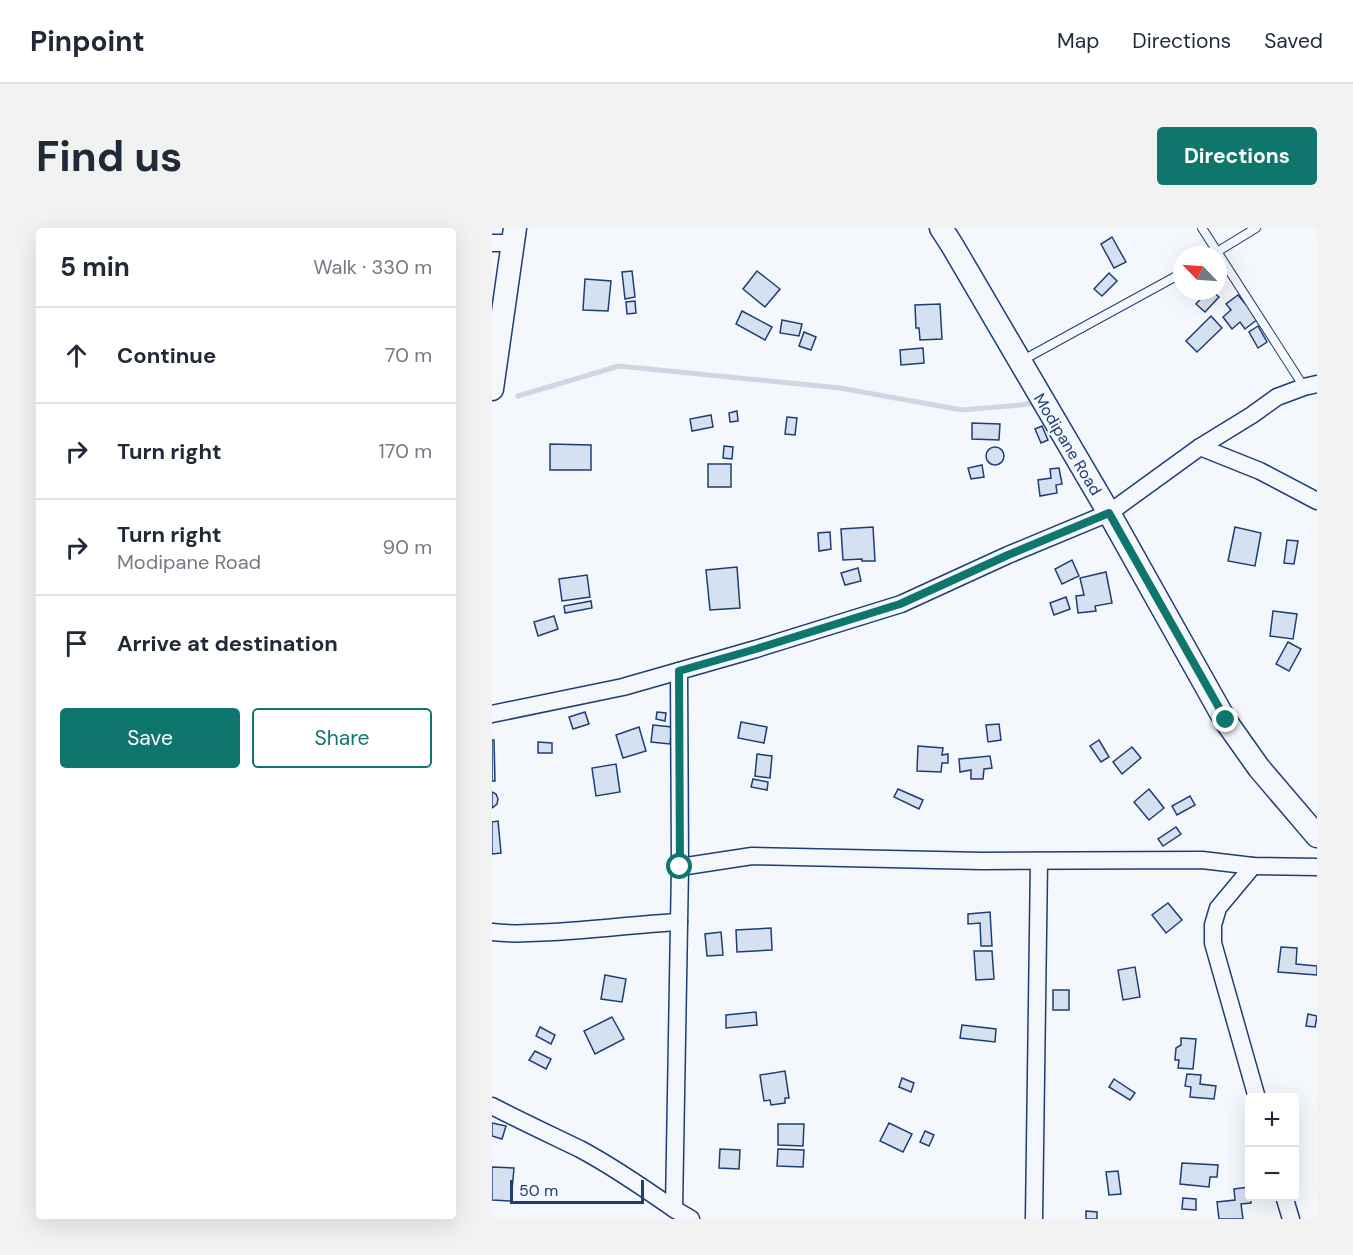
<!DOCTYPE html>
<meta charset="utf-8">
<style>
body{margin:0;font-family:"DM Sans",sans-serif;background:#f2f2f3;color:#1f2937}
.controls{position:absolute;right:18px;bottom:18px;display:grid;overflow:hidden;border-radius:6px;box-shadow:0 6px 24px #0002}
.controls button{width:54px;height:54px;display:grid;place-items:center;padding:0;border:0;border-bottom:2px solid #e0e1e3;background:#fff;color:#1f2937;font:30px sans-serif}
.compass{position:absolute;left:681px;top:18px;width:54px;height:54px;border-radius:50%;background:#fff;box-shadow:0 6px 24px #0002;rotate:295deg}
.scale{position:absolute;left:18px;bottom:15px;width:134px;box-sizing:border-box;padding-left:6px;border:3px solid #1d3f73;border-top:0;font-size:16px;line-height:21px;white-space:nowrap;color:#1d3f73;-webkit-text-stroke:4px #f4f7fb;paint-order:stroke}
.stop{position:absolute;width:18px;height:18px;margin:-14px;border:4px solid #0f766e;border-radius:50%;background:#fff}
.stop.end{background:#0f766e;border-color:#fff;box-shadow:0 2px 6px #0008}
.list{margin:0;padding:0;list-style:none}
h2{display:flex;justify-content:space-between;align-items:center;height:78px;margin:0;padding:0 24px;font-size:26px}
h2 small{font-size:20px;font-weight:400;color:#747a83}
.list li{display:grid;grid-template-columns:39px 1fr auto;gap:18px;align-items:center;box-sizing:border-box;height:96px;padding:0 24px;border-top:2px solid #e0e1e3}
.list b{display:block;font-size:22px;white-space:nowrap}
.list p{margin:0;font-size:20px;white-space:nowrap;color:#747a83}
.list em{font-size:20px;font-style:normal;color:#747a83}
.actions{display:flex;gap:12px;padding:18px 24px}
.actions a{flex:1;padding:14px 0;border:2px solid #0f766e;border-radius:6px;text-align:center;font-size:21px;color:#0f766e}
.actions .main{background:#0f766e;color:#fff}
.icon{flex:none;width:33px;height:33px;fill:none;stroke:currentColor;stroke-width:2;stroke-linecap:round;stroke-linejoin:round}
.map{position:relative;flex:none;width:825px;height:991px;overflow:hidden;border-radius:6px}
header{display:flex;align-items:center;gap:36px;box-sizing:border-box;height:84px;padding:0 30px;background:#fff;border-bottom:2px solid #e0e1e3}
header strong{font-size:28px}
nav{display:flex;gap:33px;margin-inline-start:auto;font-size:21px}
.intro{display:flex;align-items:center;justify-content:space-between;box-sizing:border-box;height:144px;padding:0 36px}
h1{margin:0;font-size:42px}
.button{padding:15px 27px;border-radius:6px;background:#0f766e;color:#fff;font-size:21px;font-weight:700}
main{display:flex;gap:36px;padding:0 36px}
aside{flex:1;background:#fff;border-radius:6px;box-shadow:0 6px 24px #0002}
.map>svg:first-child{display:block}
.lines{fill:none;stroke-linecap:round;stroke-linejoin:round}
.stream{stroke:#cfd7e4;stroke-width:5}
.building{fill:#d5e0f0;stroke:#1d3f73;stroke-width:1.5}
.lane-casing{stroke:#1d3f73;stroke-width:10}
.street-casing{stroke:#1d3f73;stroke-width:19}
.secondary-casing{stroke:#1d3f73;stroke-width:25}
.lane{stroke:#f4f7fb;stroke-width:8}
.street{stroke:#f4f7fb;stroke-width:16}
.secondary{stroke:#f4f7fb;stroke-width:22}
.route{stroke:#0f766e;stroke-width:8}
.labels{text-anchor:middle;stroke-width:4.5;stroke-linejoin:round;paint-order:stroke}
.street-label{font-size:16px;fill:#1d3f73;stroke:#f4f7fb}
</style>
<header>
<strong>Pinpoint</strong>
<nav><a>Map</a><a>Directions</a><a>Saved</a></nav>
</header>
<div class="intro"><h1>Find us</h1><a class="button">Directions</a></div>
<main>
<aside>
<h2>5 min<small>Walk · 330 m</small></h2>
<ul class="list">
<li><svg class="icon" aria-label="ahead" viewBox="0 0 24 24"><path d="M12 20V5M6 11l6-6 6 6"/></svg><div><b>Continue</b></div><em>70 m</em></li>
<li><svg class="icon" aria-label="right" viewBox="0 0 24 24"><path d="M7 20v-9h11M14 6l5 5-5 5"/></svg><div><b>Turn right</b></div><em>170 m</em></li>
<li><svg class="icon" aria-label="right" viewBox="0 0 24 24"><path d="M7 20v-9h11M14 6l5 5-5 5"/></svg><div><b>Turn right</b><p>Modipane Road</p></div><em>90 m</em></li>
<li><svg class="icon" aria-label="arrive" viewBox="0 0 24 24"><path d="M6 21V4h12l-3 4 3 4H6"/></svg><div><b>Arrive at destination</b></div></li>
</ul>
<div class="actions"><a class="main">Save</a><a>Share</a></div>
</aside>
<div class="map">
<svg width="825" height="991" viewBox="0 0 825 991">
<rect width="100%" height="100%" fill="#f4f7fb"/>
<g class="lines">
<!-- stream -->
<polyline class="stream" points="26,168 127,138 348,160 470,182 529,177 545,174"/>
</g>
<!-- building -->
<g class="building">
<polygon points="620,9 634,34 622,40 609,16"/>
<polygon points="140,43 143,69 133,71 130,44"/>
<polygon points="265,43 288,61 273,79 251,61"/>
<polygon points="617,45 625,53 610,68 602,61"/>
<polygon points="93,51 119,53 116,83 91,82"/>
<polygon points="716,63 720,63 727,69 713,84 704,76"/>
<polygon points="746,67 766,91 753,101 748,94 740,101 731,89 739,82 734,76"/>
<polygon points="143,73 144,85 135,86 134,74"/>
<polygon points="448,76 450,111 428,112 427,100 424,100 423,77"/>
<polygon points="250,83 280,99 273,112 244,96"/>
<polygon points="719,88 730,100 705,124 694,113"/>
<polygon points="290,92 310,96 307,108 288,105"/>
<polygon points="766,98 775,114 766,120 757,104"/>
<polygon points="312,104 324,109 319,122 307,118"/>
<polygon points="431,120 432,135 409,137 408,122"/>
<polygon points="245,183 246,193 238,194 237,185"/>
<polygon points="219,187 221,199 200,203 198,191"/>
<polygon points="295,189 305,190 303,207 293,206"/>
<polygon points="480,195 508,196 507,212 480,211"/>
<polygon points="550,198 556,212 549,215 543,201"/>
<polygon points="58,216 99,217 99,242 58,242"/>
<polygon points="232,218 241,219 240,231 231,230"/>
<circle cx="503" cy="228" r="9"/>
<rect x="216" y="236" width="23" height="23"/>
<polygon points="490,237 492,249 479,251 476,240"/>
<polygon points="567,240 570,256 564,257 565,265 548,268 546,252 559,250 558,241"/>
<polygon points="381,299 383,333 370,333 370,331 351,332 349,301"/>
<polygon points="743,299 769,305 763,338 736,333"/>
<polygon points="338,304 339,321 327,323 326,305"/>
<polygon points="795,312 806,313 802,336 792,335"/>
<polygon points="580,332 587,348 570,356 563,341"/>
<polygon points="245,339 248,380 218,382 214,342"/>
<polygon points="366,340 369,353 353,357 349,345"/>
<polygon points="614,344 620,375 603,378 604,383 586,385 584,368 592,367 588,350"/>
<polygon points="95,347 98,369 70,373 67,351"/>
<polygon points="574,369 578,381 562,387 558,375"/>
<polygon points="99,373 100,380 73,385 72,378"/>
<polygon points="781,383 805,386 801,411 778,408"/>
<polygon points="62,388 66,401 46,408 42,394"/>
<polygon points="796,414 809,421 797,443 784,436"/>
<polygon points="93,484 97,496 81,501 77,489"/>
<polygon points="165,484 174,485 173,493 164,491"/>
<polygon points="249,494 275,499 272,515 246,510"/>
<polygon points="507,496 509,512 496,514 494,497"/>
<polygon points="161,497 180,499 178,516 159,514"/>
<polygon points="147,499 154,523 131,530 124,507"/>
<polygon points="0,512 2,512 3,553 0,553"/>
<polygon points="607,512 617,529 609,534 598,518"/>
<polygon points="46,514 60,515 60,525 46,525"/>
<polygon points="426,518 451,520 450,527 456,526 456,535 450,535 449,544 425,543"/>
<polygon points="640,519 649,530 630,546 621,534"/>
<polygon points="265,526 280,528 278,550 263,548"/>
<polygon points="498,528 500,540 492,541 491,551 479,551 479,542 468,544 467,531"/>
<polygon points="124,536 128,564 104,568 100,540"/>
<polygon points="261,551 276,554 275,562 259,559"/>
<polygon points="406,561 431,572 427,581 402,569"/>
<polygon points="657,561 672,580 657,592 642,574"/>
<polygon points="0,564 4,566 6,571 5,576 0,580"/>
<polygon points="698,568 703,577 685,587 680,578"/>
<polygon points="6,593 9,625 0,626 0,594"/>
<polygon points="684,599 689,606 671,618 666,611"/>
<polygon points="676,675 690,692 674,705 660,687"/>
<polygon points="498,684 500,718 489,718 488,695 476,696 476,686"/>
<polygon points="279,700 280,722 245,724 244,702"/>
<polygon points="229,704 231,727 215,728 213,706"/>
<polygon points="789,719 805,720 804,736 825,738 825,747 786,744"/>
<polygon points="482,723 500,723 502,751 484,752"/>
<polygon points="643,739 648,769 631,772 626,742"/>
<polygon points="113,747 134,751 130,774 109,771"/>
<rect x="561" y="762" width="16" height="20"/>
<polygon points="264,784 265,797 234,800 234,787"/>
<polygon points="816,786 825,788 823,799 814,798"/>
<polygon points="120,789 132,811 103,826 92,803"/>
<polygon points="470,797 504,801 503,814 468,810"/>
<polygon points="48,799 63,807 59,816 44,808"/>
<polygon points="689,810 704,811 701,841 686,840 687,832 683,832 684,820 689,817"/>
<polygon points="43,823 59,831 54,841 37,832"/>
<polygon points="293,843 297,870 293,870 293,875 279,877 278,872 272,873 268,847"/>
<polygon points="695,846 709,847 708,856 724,858 722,871 698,869 699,859 693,858"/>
<polygon points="410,850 422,855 419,864 407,859"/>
<polygon points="622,851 643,865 638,872 617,859"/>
<polygon points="0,895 14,898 10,911 0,908"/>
<polygon points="397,895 420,906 411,924 388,913"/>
<polygon points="286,896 312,896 311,918 286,917"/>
<polygon points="433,903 442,907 437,918 428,914"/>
<polygon points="228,921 248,922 247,941 227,940"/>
<polygon points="286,921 312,922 311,939 285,938"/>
<polygon points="690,935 726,937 725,949 718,949 717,959 688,956"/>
<polygon points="0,939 22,940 19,973 0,972"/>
<polygon points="626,943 629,966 617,967 614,944"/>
<polygon points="757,959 759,975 749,976 751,991 727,991 725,974 743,972 742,961"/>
<polygon points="691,970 704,971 704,982 690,981"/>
<polygon points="594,983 605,984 605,991 594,991"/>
</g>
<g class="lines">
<defs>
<g id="lane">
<polyline points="710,0 812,159"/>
<polyline points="720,27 764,0"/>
<polyline points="531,132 690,45"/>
</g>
<g id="street">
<polyline points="0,15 21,15"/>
<polyline points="708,219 768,243 825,273"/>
<polyline points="0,486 131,459 264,421 409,376 516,327 617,285 708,219 760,187 785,169 812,159 825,156"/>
<polyline points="761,638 726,680 721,697 721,715 765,870"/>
<polyline points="188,639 260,628 490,633 710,632 761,638 825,639"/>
<path d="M0,704c21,3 40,1 61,0 42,-2 84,-8 126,-10"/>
<path d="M0,878c29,15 59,29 88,43 32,17 64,39 94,60l6,-342 -1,-196"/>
<polyline points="792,968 799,991"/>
<polyline points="182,981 199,991"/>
<polyline points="542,991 547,633"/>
</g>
<g id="secondary">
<polyline points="449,0 460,17 617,285 733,492 767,540 825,608"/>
<polyline points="0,161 23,0"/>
</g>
</defs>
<!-- lane casing -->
<use href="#lane" class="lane-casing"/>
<!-- street casing -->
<use href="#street" class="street-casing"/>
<!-- secondary casing -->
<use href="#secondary" class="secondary-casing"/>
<!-- lane -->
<use href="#lane" class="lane"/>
<!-- street -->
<use href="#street" class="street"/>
<!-- secondary -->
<use href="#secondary" class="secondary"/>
</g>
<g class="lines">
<!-- route -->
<polyline class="route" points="188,639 187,443 264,421 408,376 516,327 617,285 734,492"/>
</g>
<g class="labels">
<!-- street labels -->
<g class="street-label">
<text transform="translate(576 216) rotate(59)" y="6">Modipane Road</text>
</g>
</g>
</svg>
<div class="controls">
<button>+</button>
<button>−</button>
</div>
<svg class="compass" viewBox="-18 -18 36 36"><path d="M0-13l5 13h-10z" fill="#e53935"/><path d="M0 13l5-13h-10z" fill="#747a83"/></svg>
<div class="scale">50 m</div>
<div class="stop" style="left:188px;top:639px"></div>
<div class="stop end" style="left:734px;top:492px"></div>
</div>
</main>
